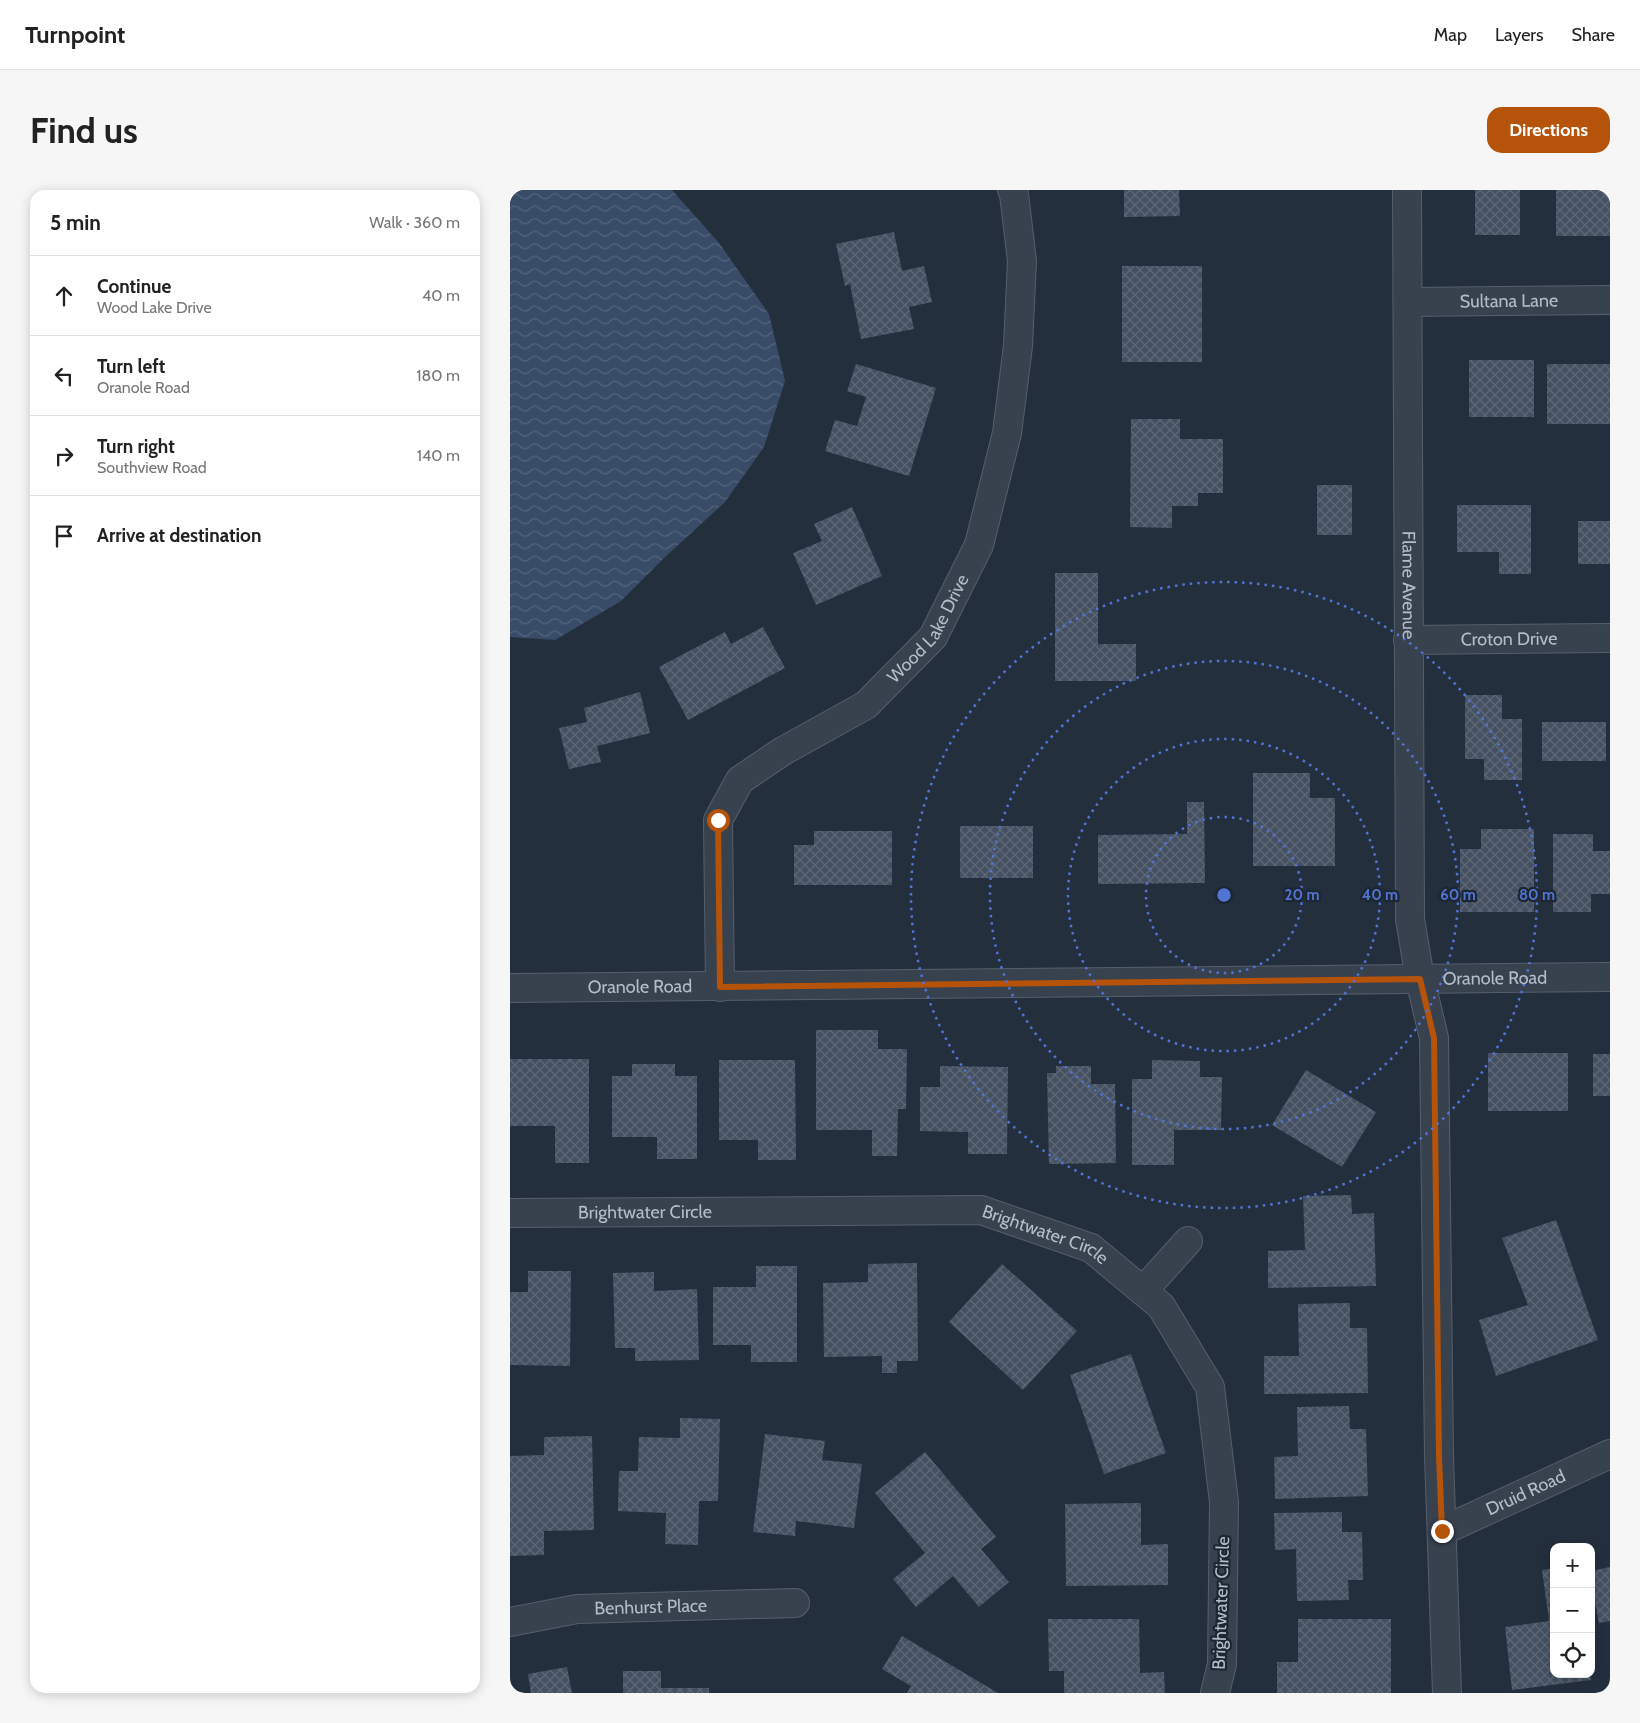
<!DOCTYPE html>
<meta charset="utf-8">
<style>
body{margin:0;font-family:Cabin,sans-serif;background:#f6f6f6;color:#222}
.controls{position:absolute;right:15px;bottom:15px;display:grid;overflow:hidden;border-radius:10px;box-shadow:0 2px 12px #0003}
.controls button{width:45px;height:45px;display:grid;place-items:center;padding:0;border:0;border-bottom:1px solid #e0e0e0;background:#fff;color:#222;font:25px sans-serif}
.stop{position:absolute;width:15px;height:15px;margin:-11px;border:4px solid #b45309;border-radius:50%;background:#fff}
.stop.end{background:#b45309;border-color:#fff;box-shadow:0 1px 5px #0008}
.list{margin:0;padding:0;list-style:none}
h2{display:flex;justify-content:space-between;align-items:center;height:65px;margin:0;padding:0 20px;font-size:21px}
h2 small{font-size:16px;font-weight:400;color:#767676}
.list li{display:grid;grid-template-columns:32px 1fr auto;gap:15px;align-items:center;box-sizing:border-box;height:80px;padding:0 20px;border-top:1px solid #e0e0e0}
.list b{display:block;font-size:19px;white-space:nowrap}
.list p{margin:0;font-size:16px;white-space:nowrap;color:#767676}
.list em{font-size:16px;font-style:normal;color:#767676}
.icon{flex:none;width:28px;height:28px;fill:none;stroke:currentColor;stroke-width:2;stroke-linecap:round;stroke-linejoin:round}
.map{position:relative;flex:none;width:1100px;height:1503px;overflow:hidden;border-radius:15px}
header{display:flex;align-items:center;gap:30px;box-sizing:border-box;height:70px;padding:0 25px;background:#fff;border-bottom:1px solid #e0e0e0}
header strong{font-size:24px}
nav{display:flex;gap:28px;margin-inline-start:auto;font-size:18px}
.intro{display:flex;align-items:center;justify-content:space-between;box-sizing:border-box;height:120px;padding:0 30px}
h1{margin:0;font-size:35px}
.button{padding:12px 22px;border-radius:15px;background:#b45309;color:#fff;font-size:18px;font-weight:700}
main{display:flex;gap:30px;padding:0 30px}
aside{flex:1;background:#fff;border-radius:15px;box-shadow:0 2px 12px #0003}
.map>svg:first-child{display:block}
.water{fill:url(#water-waves)}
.building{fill:url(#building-cross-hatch)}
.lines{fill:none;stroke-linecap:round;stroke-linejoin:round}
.minor-casing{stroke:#565f6c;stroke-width:30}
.tertiary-casing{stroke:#565f6c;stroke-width:30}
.minor{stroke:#38414e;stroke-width:28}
.tertiary{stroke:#38414e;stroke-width:28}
.route{stroke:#b45309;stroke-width:6}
.ring{fill:none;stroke:#5274d3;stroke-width:2.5;stroke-dasharray:2.5 5}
.labels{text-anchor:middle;stroke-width:4.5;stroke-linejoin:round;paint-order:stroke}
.street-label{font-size:18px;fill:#b4bcc9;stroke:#1d2633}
.centre{fill:#5274d3;stroke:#1d2633;stroke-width:2.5}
.ring-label{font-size:15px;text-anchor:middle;font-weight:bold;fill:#5274d3;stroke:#1d2633;stroke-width:4.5;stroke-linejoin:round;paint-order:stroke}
</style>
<header>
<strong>Turnpoint</strong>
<nav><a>Map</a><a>Layers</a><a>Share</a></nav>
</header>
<div class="intro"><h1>Find us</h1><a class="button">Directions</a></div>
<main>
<aside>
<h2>5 min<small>Walk · 360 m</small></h2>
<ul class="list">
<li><svg class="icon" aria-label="ahead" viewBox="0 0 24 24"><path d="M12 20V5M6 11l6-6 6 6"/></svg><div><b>Continue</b><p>Wood Lake Drive</p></div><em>40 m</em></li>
<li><svg class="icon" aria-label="left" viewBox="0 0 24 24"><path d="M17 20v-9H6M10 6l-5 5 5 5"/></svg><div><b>Turn left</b><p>Oranole Road</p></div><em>180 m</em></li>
<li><svg class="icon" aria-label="right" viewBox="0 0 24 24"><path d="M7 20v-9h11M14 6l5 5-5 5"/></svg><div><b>Turn right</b><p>Southview Road</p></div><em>140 m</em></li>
<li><svg class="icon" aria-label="arrive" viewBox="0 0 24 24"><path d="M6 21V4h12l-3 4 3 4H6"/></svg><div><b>Arrive at destination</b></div></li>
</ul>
</aside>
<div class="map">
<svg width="1100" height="1503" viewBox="0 0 1100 1503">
<defs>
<pattern id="water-waves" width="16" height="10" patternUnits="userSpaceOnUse" patternTransform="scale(1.25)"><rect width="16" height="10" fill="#394c67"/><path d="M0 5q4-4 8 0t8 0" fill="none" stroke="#53647b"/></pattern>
<pattern id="building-cross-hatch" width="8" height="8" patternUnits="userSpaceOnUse" patternTransform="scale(1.25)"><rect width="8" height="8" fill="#455162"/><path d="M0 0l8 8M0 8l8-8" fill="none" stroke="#5d6877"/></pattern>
</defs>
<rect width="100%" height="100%" fill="#242f3e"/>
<!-- water -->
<polygon class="water" points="0,0 162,0 209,53 259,124 275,191 254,257 215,312 155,367 111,411 45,450 0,447"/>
<!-- building -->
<g class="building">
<polygon points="614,0 669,0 670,26 614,27"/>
<rect x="965" y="0" width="45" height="45"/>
<rect x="1046" y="0" width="54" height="46"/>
<polygon points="384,42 392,81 414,76 422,112 399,117 404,139 351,149 340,94 335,96 326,54"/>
<rect x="612" y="76" width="80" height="96"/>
<rect x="959" y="170" width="65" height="57"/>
<polygon points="346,174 426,198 399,286 315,261 325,230 347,236 356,207 337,201"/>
<rect x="1037" y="174" width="63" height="60"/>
<polygon points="621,229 670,229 670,249 713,249 713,303 688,303 688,316 662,316 662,338 620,337"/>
<rect x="807" y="295" width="35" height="50"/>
<polygon points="947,315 1021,315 1021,384 989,384 989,362 947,362"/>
<polygon points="342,317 372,386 306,415 283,363 312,351 304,334"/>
<rect x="1068" y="331" width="32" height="43"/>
<polygon points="545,383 588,383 588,454 626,454 626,491 545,491"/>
<polygon points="253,437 275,478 178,530 149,477 215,442 221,454"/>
<polygon points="130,502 140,543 87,556 91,572 59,579 49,538 77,532 74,518"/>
<polygon points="955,505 992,505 992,529 1012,529 1012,590 974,590 974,569 955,569"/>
<rect x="1032" y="532" width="64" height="39"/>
<polygon points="743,583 800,583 800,608 825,608 825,676 743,676"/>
<polygon points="677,612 694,612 695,693 588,694 588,645 677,644"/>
<rect x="450" y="636" width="73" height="52"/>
<polygon points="971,639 1024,639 1024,722 950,722 950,659 971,659"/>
<polygon points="304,641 382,641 382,695 284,695 284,655 304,655"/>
<polygon points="1043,644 1083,644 1083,661 1100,661 1100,704 1081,704 1081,722 1043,722"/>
<polygon points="306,840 368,840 368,859 397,859 396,919 388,919 387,966 362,966 362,940 306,940"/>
<rect x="978" y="863" width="80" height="58"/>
<rect x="1083" y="864" width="17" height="42"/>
<polygon points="0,869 79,869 79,973 45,973 45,936 0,936"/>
<polygon points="209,870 285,870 286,970 248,970 248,950 209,950"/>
<polygon points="642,870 690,871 690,887 712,887 711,940 664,940 664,975 622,975 622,889 642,889"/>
<polygon points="122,874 165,874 165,886 187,886 187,969 147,969 147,947 102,947 102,886 122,886"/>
<polygon points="430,876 498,877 497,964 458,964 458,942 410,941 410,897 430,897"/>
<polygon points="546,876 581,876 581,894 605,894 606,973 539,974 537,883 546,883"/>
<polygon points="796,880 866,922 832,977 762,935"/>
<polygon points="841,1005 842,1024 864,1023 866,1096 758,1098 758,1061 795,1060 793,1006"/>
<polygon points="1046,1030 1088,1150 986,1186 969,1130 1018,1115 992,1048"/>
<polygon points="407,1073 408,1171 387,1171 387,1183 372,1183 372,1166 314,1167 313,1093 358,1092 358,1074"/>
<polygon points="492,1074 567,1141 513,1200 439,1132"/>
<polygon points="246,1076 287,1076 287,1172 241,1172 241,1155 203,1155 203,1097 246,1097"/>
<polygon points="18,1081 61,1081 60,1176 0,1175 0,1102 18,1102"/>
<polygon points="144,1082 144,1101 187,1099 189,1170 125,1171 125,1158 105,1158 103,1083"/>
<polygon points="840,1113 840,1138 857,1138 858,1203 754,1204 754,1166 789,1166 788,1114"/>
<polygon points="621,1164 656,1263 594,1284 560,1185"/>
<polygon points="839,1216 840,1239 856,1239 858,1306 765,1309 764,1267 788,1266 787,1217"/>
<polygon points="170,1228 210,1229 208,1311 189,1311 188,1355 155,1354 156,1323 108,1321 109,1281 128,1281 129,1247 170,1248"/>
<polygon points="255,1244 315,1251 312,1270 352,1274 344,1338 286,1331 285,1346 243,1342"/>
<polygon points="82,1246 84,1340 34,1341 34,1365 0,1366 0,1266 34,1265 34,1247"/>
<polygon points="415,1262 486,1347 471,1359 499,1392 469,1417 443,1386 406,1417 383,1389 415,1363 365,1303"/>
<polygon points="631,1313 631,1355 658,1354 658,1395 556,1396 555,1314"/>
<polygon points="832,1322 832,1342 852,1342 853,1390 838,1390 839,1410 787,1411 786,1359 765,1360 764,1323"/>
<polygon points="1100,1377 1100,1431 1089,1433 1081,1392 1081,1381"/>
<polygon points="1044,1378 1044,1484 1080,1484 1081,1490 1002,1500 995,1437 1039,1431 1032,1380"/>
<polygon points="538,1429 629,1429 630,1483 654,1482 655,1503 554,1503 554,1481 539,1481"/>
<polygon points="788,1429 881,1429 881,1503 767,1503 767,1472 788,1472"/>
<polygon points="392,1446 488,1503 397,1503 401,1496 372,1479"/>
<polygon points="57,1477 62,1503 21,1503 18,1484"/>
<polygon points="113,1481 151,1481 151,1498 199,1498 199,1503 113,1503"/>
</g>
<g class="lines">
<defs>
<g id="minor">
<path id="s1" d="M897,0l3,729 10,60 14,59 5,418 8,237"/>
<path id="s2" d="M898,112l202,-2"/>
<path id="s3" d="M898,450l202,-2"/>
<path id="s4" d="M210,797l-2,-167 22,-40 43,-29 83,-46 67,-68 46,-92 28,-112 11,-87 4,-85 -8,-67 -2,-4"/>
<path id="s5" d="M0,1023l471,-3 110,38 70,58 49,81 14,115 -2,162 -7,29"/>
<polyline points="633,1101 678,1051"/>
<path id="s6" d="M932,1341l168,-77"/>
<path id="s7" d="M0,1432l67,-13 218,-6"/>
</g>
<g id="tertiary">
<path id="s8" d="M0,798l1100,-11"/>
</g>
</defs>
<!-- minor casing -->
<use href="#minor" class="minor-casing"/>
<!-- tertiary casing -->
<use href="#tertiary" class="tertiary-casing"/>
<!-- minor -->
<use href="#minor" class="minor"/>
<!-- tertiary -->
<use href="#tertiary" class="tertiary"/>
</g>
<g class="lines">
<!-- route -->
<polyline class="route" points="208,630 210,797 910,789 924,848 929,1266 932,1341"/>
</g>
<!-- distance rings -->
<g class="ring">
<circle cx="714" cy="705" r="78"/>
<circle cx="714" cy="705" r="156"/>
<circle cx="714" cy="705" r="234"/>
<circle cx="714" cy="705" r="313"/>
</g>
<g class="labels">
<!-- street labels -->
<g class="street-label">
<text dy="6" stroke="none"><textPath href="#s2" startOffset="101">Sultana Lane</textPath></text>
<text dy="6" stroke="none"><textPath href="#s1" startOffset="395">Flame Avenue</textPath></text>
<text dy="6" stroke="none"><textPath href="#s4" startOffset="459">Wood Lake Drive</textPath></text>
<text dy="6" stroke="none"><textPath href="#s3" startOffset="101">Croton Drive</textPath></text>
<text dy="6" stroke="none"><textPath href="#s8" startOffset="985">Oranole Road</textPath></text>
<text dy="6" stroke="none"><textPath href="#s8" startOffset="130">Oranole Road</textPath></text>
<text dy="6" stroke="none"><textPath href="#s5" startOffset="135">Brightwater Circle</textPath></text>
<text dy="6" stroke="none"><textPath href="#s5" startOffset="540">Brightwater Circle</textPath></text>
<text dy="6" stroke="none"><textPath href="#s6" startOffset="92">Druid Road</textPath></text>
<text transform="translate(711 1413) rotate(-88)" y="6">Brightwater Circle</text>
<text dy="6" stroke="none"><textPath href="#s7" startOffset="142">Benhurst Place</textPath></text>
</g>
</g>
<circle cx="714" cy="705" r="8" class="centre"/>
<g class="ring-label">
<text x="792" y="710">20 m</text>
<text x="870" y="710">40 m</text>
<text x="948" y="710">60 m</text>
<text x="1027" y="710">80 m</text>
</g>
</svg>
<div class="controls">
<button>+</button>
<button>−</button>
<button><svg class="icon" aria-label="locate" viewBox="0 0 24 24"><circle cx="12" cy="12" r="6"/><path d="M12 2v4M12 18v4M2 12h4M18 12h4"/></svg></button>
</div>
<div class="stop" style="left:208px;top:630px"></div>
<div class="stop end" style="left:932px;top:1341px"></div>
</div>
</main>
